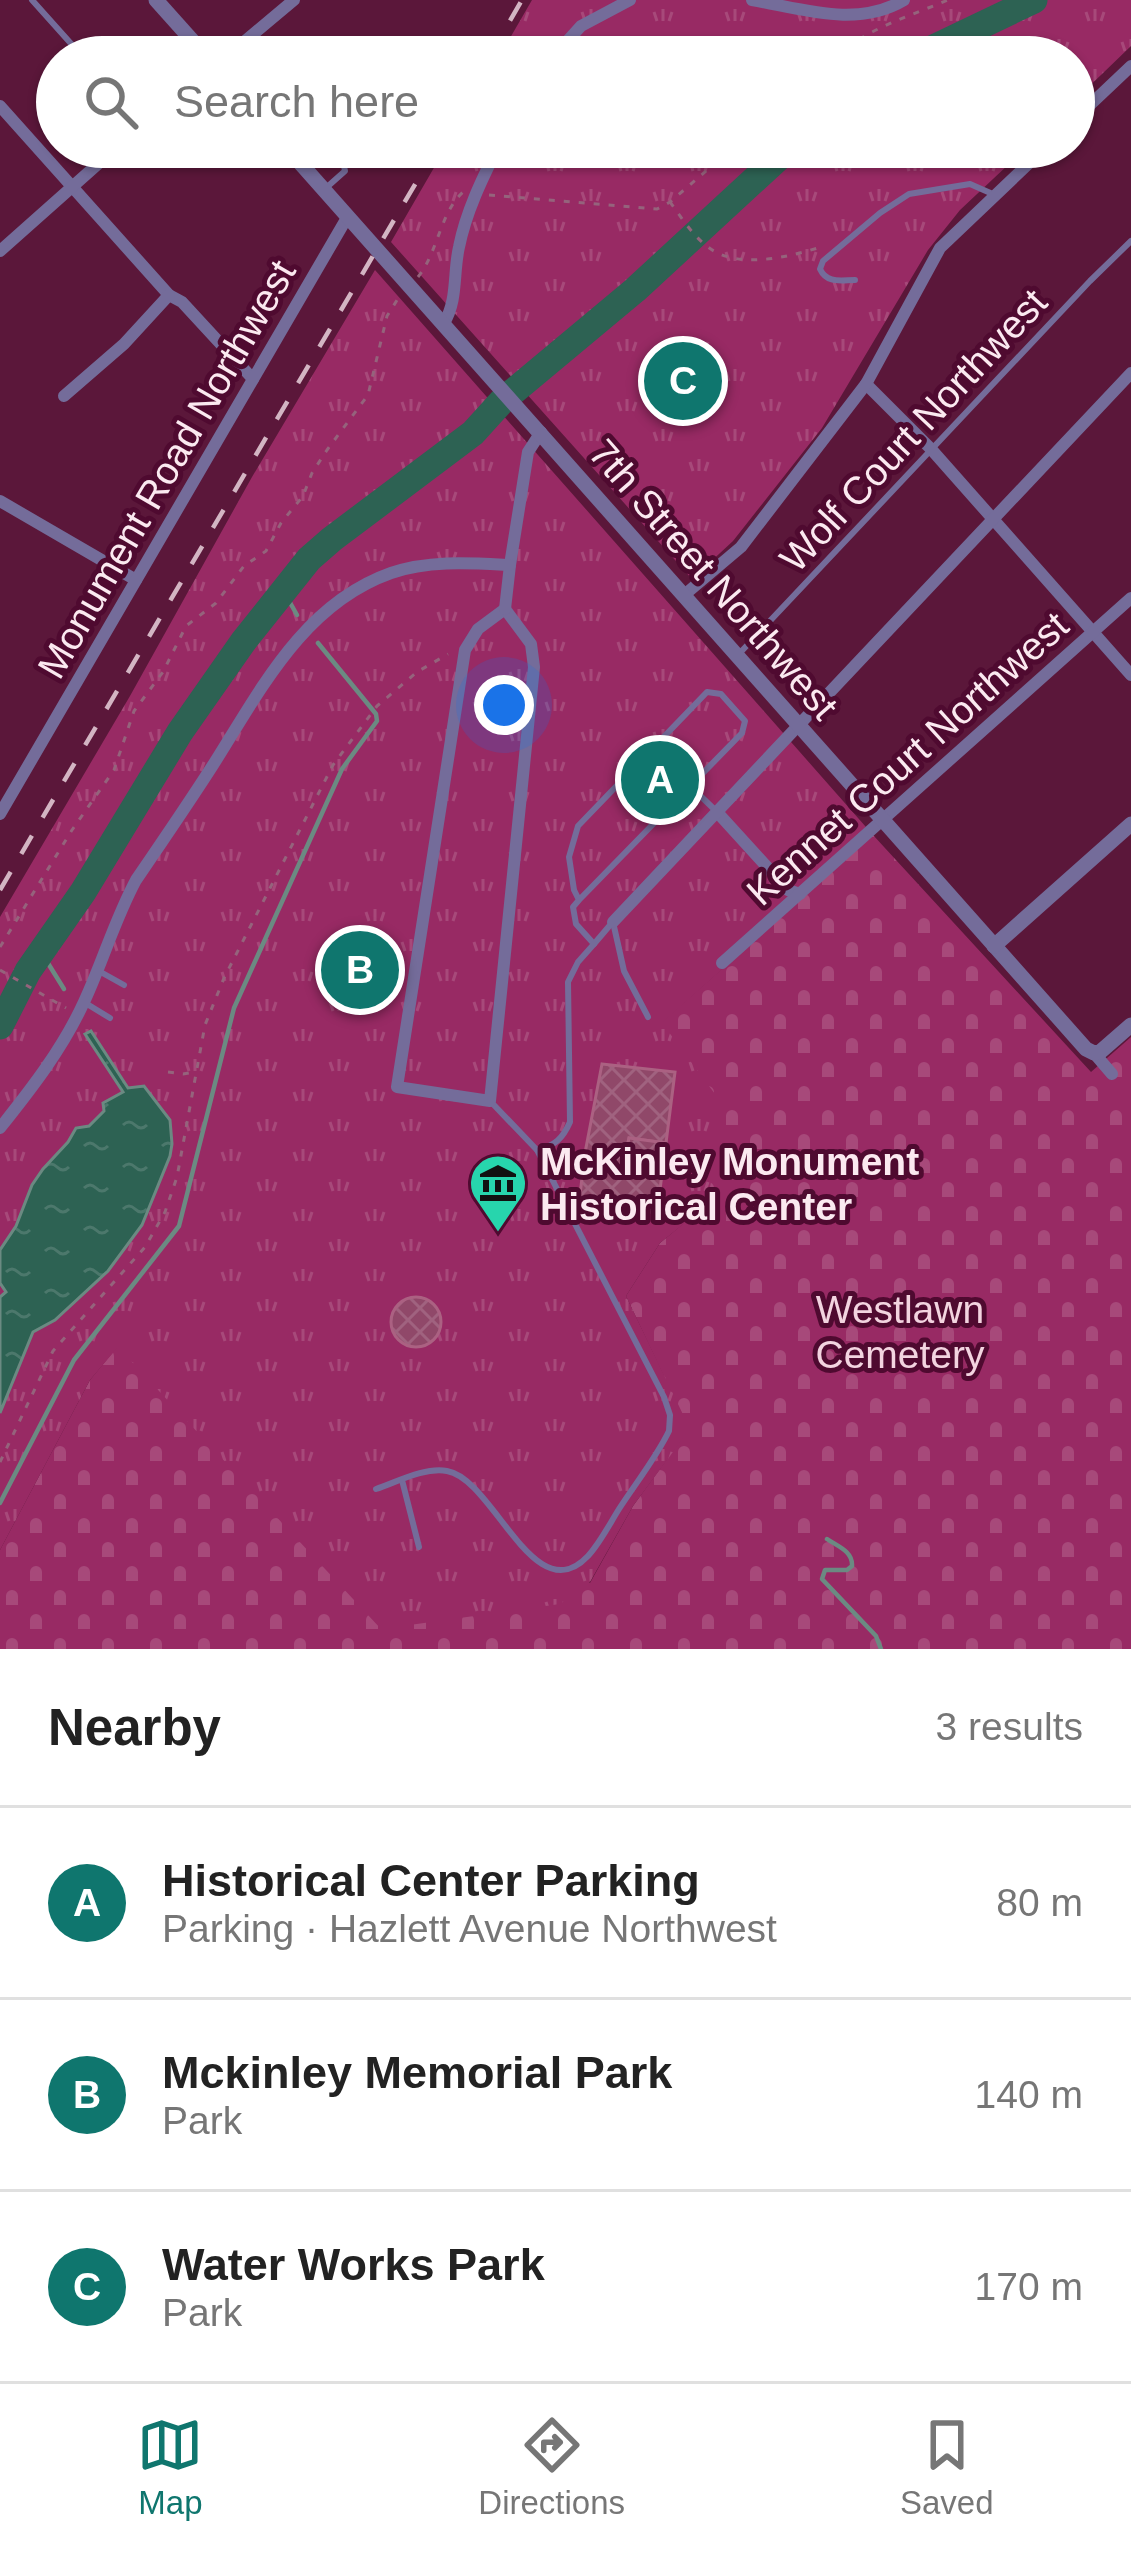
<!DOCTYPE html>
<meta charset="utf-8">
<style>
body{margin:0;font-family:Arial,sans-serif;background:#f2f2f2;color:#222}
.you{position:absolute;left:504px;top:705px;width:42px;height:42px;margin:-30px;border:9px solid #fff;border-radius:50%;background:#1a73e8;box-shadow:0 0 0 18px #1a73e833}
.badge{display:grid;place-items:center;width:78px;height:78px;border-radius:50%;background:#0f766e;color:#fff;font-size:39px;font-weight:700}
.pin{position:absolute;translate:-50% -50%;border:6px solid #fff;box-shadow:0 3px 12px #0006}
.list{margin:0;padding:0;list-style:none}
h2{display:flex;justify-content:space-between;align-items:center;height:156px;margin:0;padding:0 48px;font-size:51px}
h2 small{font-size:39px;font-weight:400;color:#767676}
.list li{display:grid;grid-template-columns:78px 1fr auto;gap:36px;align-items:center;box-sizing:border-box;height:192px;padding:0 48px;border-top:3px solid #e0e0e0}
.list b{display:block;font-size:45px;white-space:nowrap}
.list p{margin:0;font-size:39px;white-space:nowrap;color:#767676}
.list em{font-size:39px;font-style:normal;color:#767676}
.icon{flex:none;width:66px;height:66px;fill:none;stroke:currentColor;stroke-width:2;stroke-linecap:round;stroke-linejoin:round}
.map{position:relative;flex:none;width:1131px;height:1649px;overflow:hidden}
.search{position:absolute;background:#fff;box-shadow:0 3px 9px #0004;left:36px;right:36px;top:36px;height:132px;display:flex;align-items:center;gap:30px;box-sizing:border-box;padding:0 42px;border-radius:66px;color:#767676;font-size:45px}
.sheet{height:732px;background:#fff}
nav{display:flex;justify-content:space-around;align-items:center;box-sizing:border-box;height:168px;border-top:3px solid #e0e0e0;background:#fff;font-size:33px;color:#767676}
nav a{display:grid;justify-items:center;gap:6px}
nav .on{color:#0f766e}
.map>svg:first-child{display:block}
.cemetery{fill:url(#cemetery-stones)}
.park{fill:url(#park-tufts)}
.water{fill:url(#water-ripples);stroke:#6b8a82;stroke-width:3}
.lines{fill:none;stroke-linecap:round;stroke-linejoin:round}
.stream{stroke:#6b8a82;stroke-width:4.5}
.river{stroke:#2d6253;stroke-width:27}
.building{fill:url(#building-cross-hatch);stroke:#ab6182;stroke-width:3}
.path{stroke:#95637c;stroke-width:3;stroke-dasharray:6 9;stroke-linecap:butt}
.service{stroke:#746c9a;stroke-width:6}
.minor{stroke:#746c9a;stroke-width:12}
.tertiary{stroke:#746c9a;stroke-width:15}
.rail{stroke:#d3b5c3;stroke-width:4.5;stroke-dasharray:21 21;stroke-linecap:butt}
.labels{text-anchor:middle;stroke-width:10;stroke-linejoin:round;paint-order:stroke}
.street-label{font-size:39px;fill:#fbe9f0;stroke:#4f0a30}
.poi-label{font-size:39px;font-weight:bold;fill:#fbe9f0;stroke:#4f0a30;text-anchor:start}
.park-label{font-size:39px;fill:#f3d4e0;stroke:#4f0a30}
</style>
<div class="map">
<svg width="1131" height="1649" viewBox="0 0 1131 1649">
<defs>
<pattern id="cemetery-stones" width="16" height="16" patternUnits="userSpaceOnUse" patternTransform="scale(3)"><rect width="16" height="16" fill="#982a64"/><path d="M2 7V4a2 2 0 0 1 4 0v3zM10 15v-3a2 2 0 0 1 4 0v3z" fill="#a7497a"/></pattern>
<pattern id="park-tufts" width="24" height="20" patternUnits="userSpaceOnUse" patternTransform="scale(3)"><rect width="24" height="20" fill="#982a64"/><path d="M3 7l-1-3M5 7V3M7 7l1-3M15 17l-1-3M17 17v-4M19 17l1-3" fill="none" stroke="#a7497a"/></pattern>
<pattern id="water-ripples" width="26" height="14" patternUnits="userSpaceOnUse" patternTransform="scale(3)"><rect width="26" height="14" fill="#2d6253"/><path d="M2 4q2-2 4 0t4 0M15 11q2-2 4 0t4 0" fill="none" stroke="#4c786c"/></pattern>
<pattern id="building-cross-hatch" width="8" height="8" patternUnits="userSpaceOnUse" patternTransform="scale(3)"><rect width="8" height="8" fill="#904869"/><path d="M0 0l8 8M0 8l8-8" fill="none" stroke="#a0627f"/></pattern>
</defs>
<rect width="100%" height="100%" fill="#5b173a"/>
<!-- cemetery -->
<polygon class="cemetery" points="873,835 1091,1072 1131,1037 1131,1649 0,1649 0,1550 90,1380 118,1346 590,1583 633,1506 689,1429 626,1296 660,1243 706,1205 661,1023"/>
<!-- park -->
<g class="park">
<polygon points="532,0 1131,0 1131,46 1074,101 1074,57 499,57"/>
<polygon points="446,147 1027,147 960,210 928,250 822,428 733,541 692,579 391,242"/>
<polygon points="375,270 873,835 662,1023 724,1106 707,1205 660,1243 626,1296 690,1429 633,1506 590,1582 560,1604 381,1629 118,1347 90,1380 0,1550 0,917 130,696 252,477"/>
</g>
<!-- water -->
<polygon class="water" points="91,1031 128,1088 144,1086 170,1120 172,1144 170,1156 142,1225 108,1271 55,1320 33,1332 0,1413 0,1297 6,1292 0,1283 0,1250 16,1226 32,1185 43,1169 68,1142 76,1128 89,1126 104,1111 103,1103 123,1092 85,1034"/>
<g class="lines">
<!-- stream -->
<g class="stream">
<polyline points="283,590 297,615"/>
<polyline points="41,952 64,989"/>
<polyline points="0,1503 74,1360 179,1226 234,1008 342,769 377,721 376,714 318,643"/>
<path d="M827,1539c10,7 26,12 25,27l-5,4h-22l-3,9 54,57 5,13"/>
</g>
<!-- river -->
<g class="river">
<polyline points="915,57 1034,0"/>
<polyline points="0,1026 28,971 83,892 180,732 243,642 309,559 332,539 473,433 502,401 635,290 790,147"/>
</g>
</g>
<!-- building -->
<g class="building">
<polygon points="602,1064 675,1072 666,1143 629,1138 625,1157 585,1153"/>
<polygon points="629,1138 666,1143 657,1213 579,1203 585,1153 625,1157"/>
<circle cx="416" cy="1322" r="25"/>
</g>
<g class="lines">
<!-- path -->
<g class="path">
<path d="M835,57c31,-28 75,-41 113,-57"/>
<polyline points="489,195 657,209 670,202 734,147"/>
<path d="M670,202c11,15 23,34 38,45 29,23 81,10 113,0"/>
<path d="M418,277c20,-25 22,-64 45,-85"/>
<polyline points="0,947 72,830 114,770 134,711 163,672 186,626 216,603 244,566 266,551 281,523 303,496 312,473 327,450 368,395 387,316 399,297"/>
<polyline points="0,970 66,1008"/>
<polyline points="168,1072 183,1074 195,1072"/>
<polyline points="0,1462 53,1351 145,1247 165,1212 177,1177 205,1025 224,978 333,765 377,706 417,672 448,654"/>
</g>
<!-- service -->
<g class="service">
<polyline points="32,0 83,57"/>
<polyline points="327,187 345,171 344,166 327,147"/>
<path d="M855,280c-14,0 -28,4 -35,-11l3,-8 57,-48 29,-19 61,-10 25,11"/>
<polyline points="737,656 1090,281 1131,241"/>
<polyline points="652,749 714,809"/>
<polyline points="579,900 742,733 745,721 721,694 707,692 578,826 569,857 574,890 579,900 573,907 576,924 594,944 611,924"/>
<polyline points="613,922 624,971 648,1017"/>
<polyline points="97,970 124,985"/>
<polyline points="87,1004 110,1018"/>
<path d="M492,1103l45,47c18,-4 26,-12 33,-28l-2,-140 10,-20 16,-18"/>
<polyline points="402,1480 419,1547"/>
<path d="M376,1489c21,-7 48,-22 71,-18 47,8 87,142 141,85 12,-13 21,-31 31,-47 16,-25 37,-51 50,-78l1,-16 -6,-18 -127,-247"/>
</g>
<!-- minor -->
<g class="minor">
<path d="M752,0c51,9 105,28 152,0"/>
<polyline points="226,57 294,0"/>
<polyline points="553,57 581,26 630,0"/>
<polyline points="0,106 169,295 182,302 253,379"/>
<polyline points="1074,120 1131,66"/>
<polyline points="0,251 117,147"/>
<path d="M444,323c14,-23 9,-50 15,-76 7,-35 23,-68 39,-100"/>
<polyline points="866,384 931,449 1131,675"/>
<polyline points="64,396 124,344 169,295"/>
<polyline points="0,501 136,580"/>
<polyline points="683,596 741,547 866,384 940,248 1046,147"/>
<polygon points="505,609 531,644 534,667 490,1101 397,1087 465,650 478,629"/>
<polyline points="505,609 510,565 528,452 541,432"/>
<polyline points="717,812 788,890 800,894"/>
<polyline points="0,814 348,216"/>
<polyline points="613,922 1131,373"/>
<polyline points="722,963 1131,598"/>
<polyline points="1094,1053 1112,1074"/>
<path d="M0,1128c32,-40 63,-80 84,-126 19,-41 31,-83 52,-122 26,-38 52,-76 77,-115 47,-74 90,-161 178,-192 38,-13 79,-10 119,-8"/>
</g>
<!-- tertiary -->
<g class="tertiary">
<polyline points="156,0 207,57"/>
<polyline points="286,147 1086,1049 1094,1053 1100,1052 1131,1025"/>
<polyline points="994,946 1131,824"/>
</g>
<!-- rail -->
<g class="rail">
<polyline points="489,57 522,0"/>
<polyline points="0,890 437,147"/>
</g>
</g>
<!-- icons -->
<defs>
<symbol id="museum-pin" viewBox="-11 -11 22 30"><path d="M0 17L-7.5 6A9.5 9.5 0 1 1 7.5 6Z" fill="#27d5ad" stroke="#4f0a30"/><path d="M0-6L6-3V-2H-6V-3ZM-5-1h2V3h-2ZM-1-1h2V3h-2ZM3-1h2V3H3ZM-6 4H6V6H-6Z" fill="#111"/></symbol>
</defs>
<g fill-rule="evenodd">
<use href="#museum-pin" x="465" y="1150" width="66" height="90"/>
</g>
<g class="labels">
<!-- street labels -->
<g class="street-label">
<text transform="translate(913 430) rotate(-47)" y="14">Wolf Court Northwest</text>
<text transform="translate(166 469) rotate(-60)" y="14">Monument Road Northwest</text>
<text transform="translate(714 579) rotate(49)" y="14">7th Street Northwest</text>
<text transform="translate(907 758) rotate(-42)" y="14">Kennet Court Northwest</text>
</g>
<!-- poi labels -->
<g class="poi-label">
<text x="540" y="1175">McKinley Monument<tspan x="540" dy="45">Historical Center</tspan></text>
</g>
<!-- park labels -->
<g class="park-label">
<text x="900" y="1323">Westlawn<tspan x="900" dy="45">Cemetery</tspan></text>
</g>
</g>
</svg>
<div class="you"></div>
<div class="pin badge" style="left:660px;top:780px">A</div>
<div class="pin badge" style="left:360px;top:970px">B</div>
<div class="pin badge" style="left:683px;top:381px">C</div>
<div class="search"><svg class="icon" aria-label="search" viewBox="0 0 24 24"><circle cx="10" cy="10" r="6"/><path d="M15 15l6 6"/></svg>Search here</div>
</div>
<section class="sheet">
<h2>Nearby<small>3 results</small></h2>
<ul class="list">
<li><span class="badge">A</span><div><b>Historical Center Parking</b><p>Parking · Hazlett Avenue Northwest</p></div><em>80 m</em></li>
<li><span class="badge">B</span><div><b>Mckinley Memorial Park</b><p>Park</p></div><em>140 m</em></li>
<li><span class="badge">C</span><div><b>Water Works Park</b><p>Park</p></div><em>170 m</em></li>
</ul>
</section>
<nav>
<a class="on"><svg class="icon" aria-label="map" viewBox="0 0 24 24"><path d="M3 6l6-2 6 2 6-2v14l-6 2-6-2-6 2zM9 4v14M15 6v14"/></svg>Map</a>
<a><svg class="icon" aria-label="directions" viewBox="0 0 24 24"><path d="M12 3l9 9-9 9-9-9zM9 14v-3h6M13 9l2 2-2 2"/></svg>Directions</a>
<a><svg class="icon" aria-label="saved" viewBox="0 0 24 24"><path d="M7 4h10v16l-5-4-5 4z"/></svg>Saved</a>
</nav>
